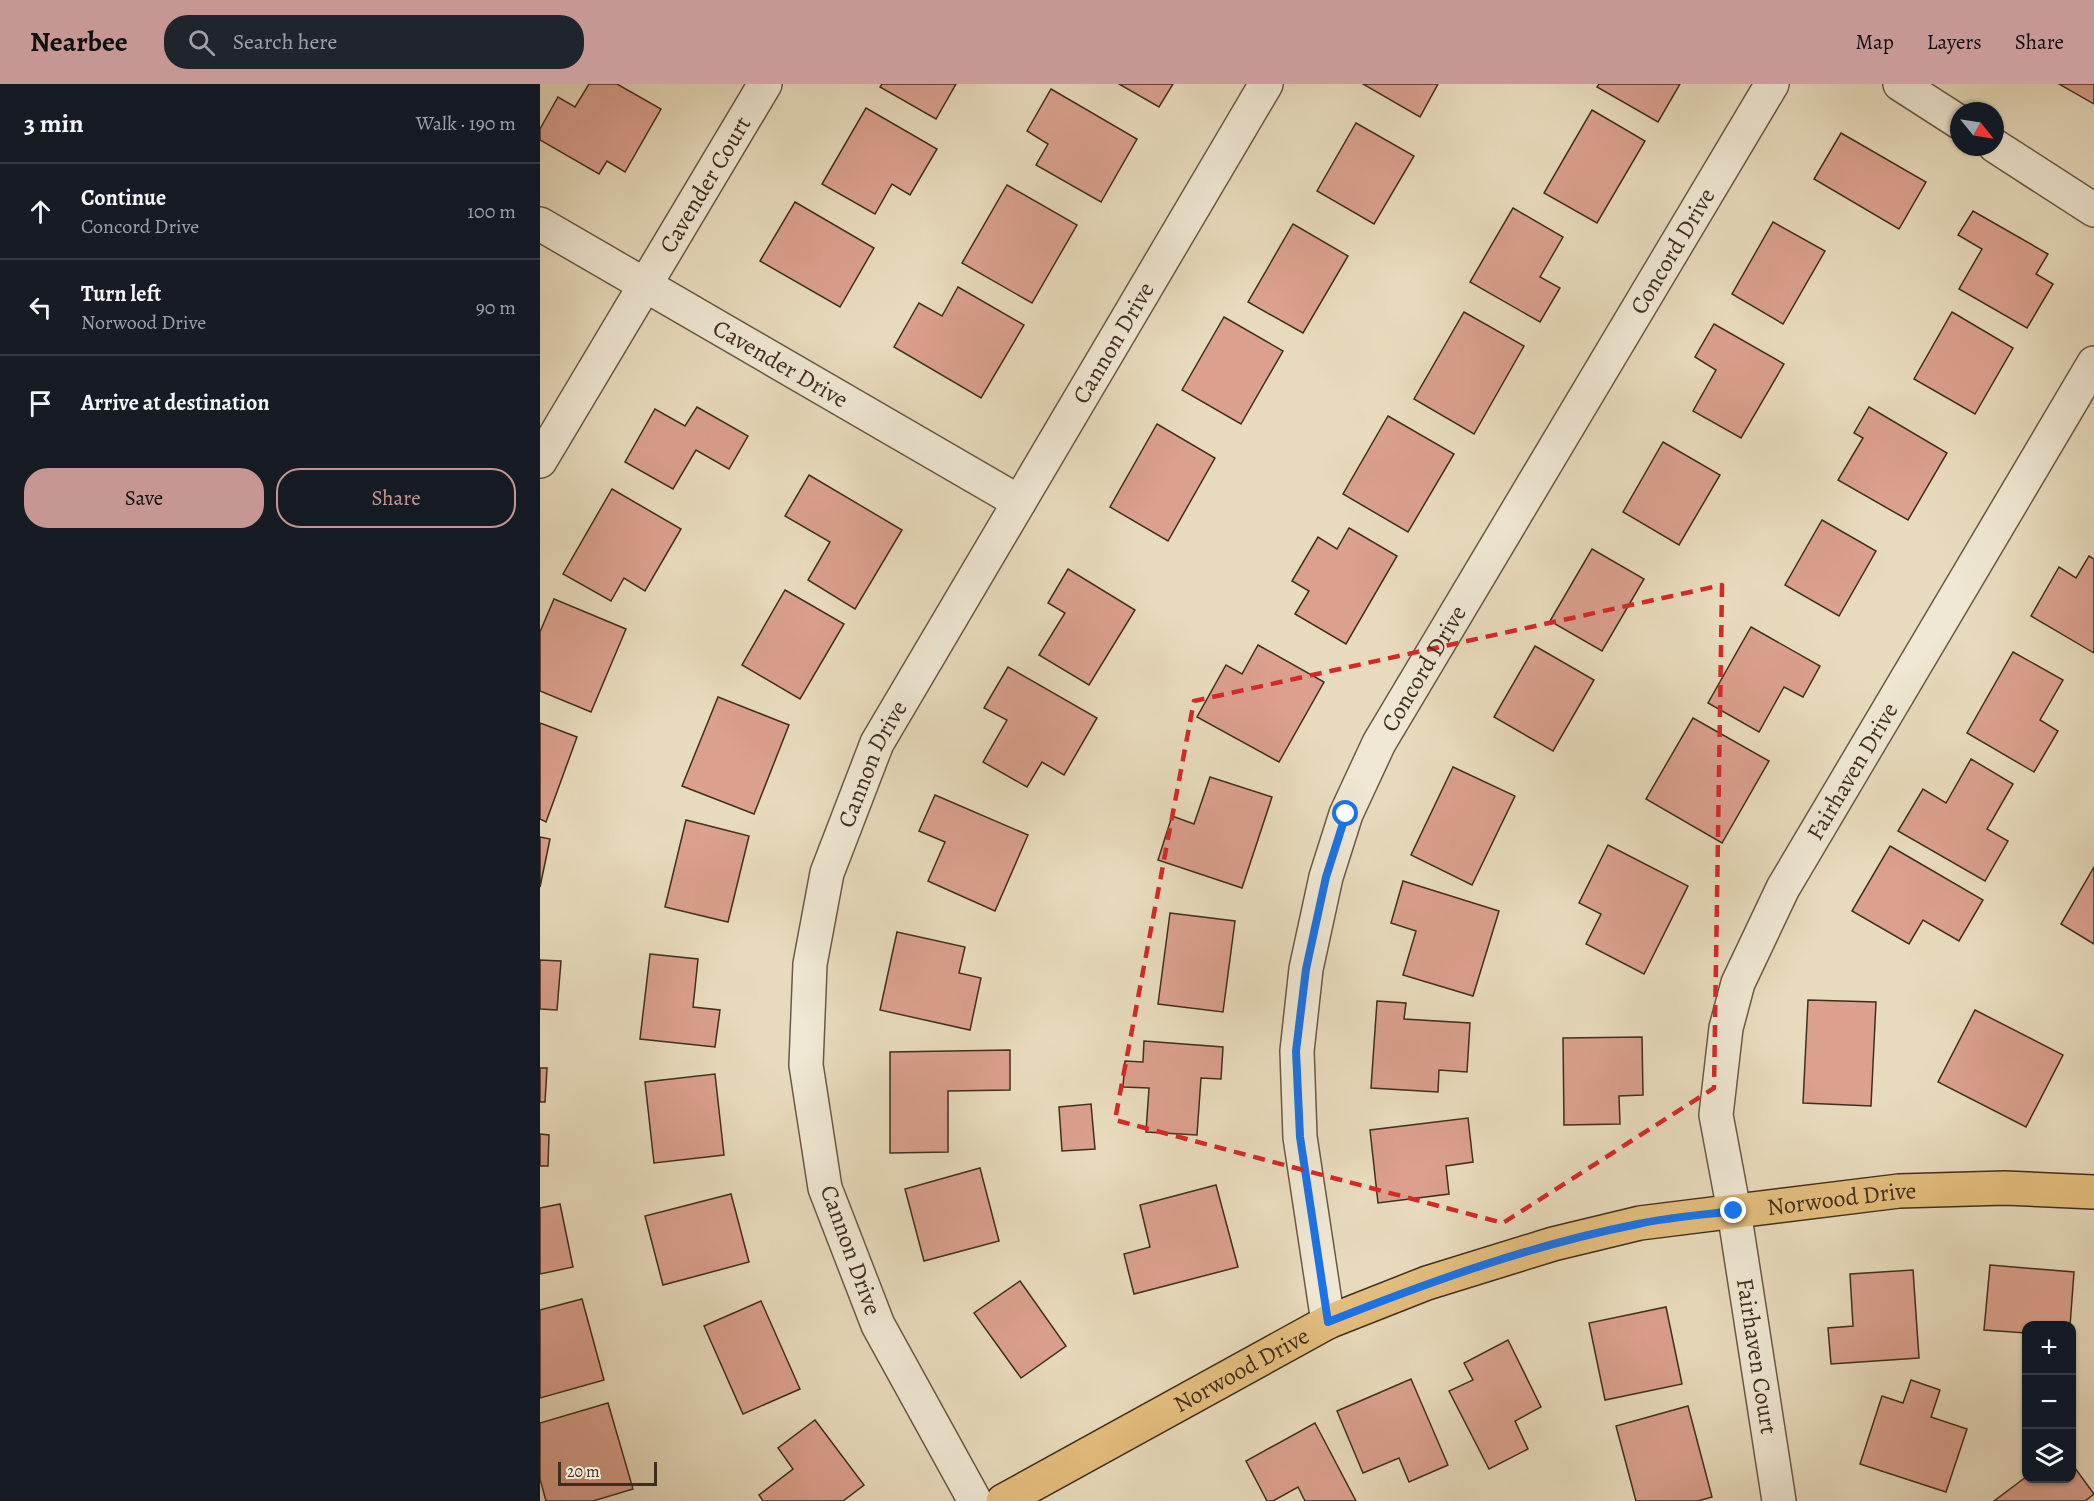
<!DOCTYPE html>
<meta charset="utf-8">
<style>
body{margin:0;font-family:Alegreya,serif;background:#20242c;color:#f1f3f6}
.controls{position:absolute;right:18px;bottom:18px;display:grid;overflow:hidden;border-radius:12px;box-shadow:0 2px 4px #0004}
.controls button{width:54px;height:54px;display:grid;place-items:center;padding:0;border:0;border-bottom:2px solid #363941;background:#171b24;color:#f1f3f6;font:30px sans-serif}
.compass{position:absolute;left:1410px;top:18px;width:54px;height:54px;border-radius:50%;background:#171b24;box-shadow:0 2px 4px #0004;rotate:120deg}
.scale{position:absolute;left:18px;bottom:15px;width:99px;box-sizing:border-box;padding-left:6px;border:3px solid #402e1d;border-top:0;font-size:16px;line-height:21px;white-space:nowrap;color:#402e1d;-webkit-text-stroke:4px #f0e8d4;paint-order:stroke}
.stop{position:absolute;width:18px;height:18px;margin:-14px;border:4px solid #1a73e8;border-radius:50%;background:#fff}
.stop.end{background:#1a73e8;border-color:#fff;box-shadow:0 2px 6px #0008}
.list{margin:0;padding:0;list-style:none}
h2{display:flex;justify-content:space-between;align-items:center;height:78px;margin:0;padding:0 24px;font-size:26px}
h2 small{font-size:20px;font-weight:400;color:#9ea1a6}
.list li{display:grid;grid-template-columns:39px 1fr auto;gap:18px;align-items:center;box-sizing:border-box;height:96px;padding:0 24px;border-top:2px solid #363941}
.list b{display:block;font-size:22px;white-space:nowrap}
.list p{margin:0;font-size:20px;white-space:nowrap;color:#9ea1a6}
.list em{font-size:20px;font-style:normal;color:#9ea1a6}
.actions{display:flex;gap:12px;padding:18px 24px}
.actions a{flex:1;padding:14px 0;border:2px solid #c59692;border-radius:24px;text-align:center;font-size:21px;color:#c59692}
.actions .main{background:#c59692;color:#111}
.icon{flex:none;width:33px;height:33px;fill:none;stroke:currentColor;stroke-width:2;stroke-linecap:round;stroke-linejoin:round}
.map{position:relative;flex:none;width:1554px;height:1417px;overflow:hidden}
header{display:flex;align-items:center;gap:36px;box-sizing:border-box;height:84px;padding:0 30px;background:#c59692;color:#111}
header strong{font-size:28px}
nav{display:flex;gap:33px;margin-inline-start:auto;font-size:21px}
.search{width:420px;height:54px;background:#20242c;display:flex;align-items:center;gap:15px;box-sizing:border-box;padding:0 21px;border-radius:24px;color:#9ea1a6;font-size:22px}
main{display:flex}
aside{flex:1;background:#171b24}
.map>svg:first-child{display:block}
.building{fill:#dba08e;stroke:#402e1d;stroke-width:1.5}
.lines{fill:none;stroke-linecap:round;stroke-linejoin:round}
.minor-casing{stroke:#6a5945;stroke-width:36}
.major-casing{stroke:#402e1d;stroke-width:36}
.minor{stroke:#f0e8d4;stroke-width:33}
.major{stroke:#e4be7e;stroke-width:33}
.route{stroke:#1a73e8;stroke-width:8}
.marked{fill:none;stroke:#d62828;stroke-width:4.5;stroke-dasharray:12 8;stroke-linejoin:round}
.labels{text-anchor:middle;stroke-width:5;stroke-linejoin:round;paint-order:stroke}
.street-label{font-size:24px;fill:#402e1d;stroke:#f0e8d4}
</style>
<header>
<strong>Nearbee</strong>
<div class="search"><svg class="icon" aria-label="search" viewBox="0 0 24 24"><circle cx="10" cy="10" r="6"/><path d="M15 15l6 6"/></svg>Search here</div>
<nav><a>Map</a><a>Layers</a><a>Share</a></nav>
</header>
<main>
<aside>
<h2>3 min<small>Walk · 190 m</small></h2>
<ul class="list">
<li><svg class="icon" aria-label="ahead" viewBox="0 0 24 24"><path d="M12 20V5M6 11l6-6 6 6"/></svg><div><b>Continue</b><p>Concord Drive</p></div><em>100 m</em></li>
<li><svg class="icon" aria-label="left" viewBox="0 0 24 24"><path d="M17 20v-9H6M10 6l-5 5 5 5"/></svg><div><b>Turn left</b><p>Norwood Drive</p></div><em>90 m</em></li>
<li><svg class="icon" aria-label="arrive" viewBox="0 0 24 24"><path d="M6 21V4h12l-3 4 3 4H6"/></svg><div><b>Arrive at destination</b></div></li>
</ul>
<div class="actions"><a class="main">Save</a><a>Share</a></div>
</aside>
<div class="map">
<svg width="1554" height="1417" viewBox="0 0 1554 1417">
<rect width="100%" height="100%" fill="#e8dbbd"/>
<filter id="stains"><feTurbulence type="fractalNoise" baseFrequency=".00333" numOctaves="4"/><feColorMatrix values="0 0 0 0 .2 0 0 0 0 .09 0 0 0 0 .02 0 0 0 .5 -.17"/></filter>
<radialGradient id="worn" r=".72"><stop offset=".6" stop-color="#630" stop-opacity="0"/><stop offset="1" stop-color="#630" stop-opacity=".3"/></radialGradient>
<!-- building -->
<g class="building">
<polygon points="49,0 77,0 121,25 85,88 67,77 59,90 0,56 0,45 18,13 35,23"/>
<polygon points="342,0 416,0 396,35 340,3"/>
<polygon points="579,0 633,0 619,23"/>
<polygon points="823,0 898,0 880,33"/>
<polygon points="1059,0 1140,0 1118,38 1057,3"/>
<polygon points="1519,0 1554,0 1554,20"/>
<polygon points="511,5 597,55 561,118 496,81 508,60 487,47"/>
<polygon points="326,24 397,65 370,111 352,100 335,130 282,100"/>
<polygon points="1052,26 1105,57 1057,139 1004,109"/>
<polygon points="816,39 874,72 834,140 777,107"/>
<polygon points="1301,49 1386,98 1359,145 1274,95"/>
<polygon points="467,101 537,141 492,219 422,179"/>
<polygon points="255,118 334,164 300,223 220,177"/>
<polygon points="973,124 1023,153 1000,193 1020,204 1000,238 930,198"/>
<polygon points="1433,127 1508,170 1496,190 1513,200 1487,244 1419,205 1442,165 1418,151"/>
<polygon points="1233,138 1285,167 1243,240 1192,210"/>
<polygon points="753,140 808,172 763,249 708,218"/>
<polygon points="418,203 484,241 441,314 354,263 379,219 402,232"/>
<polygon points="924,228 984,262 934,350 874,315"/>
<polygon points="1412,228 1473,264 1435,330 1374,295"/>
<polygon points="684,233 743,267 701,340 642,306"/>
<polygon points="1174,240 1244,280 1201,354 1153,327 1176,286 1155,273"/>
<polygon points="157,323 208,352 189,385 156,366 133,405 85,378 115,325 145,342"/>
<polygon points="1329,323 1407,369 1368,436 1298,396 1323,354 1314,349"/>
<polygon points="848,332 914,370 868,448 803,410"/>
<polygon points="617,340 675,374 628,457 570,423"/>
<polygon points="1123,358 1180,391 1139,461 1083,428"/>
<polygon points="269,391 362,446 315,525 268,496 290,458 245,432"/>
<polygon points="72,405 141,445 105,507 84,494 71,517 23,490"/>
<polygon points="1282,436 1336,467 1299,532 1245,501"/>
<polygon points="809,444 857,472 806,560 755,530 769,507 752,497 778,453 797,465"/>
<polygon points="1052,465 1104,495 1062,567 1010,537"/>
<polygon points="1549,472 1554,475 1554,569 1491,532 1519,483 1536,494"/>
<polygon points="528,485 595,526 549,601 499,571 525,529 508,519"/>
<polygon points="245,506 304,540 260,615 202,581"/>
<polygon points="14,515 86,545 51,628 0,607 0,548"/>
<polygon points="1211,543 1280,582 1263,613 1244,603 1219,648 1168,619"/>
<polygon points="718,561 784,598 739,678 657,633 686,581 702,590"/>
<polygon points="995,562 1054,596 1013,667 954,633"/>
<polygon points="1473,568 1523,596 1500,636 1518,647 1494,688 1427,649"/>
<polygon points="468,583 557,634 524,691 502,678 487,703 443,678 467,636 444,624"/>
<polygon points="178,613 249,641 214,730 142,702"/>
<polygon points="1153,634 1229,677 1182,759 1106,715"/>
<polygon points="0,639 37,653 6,738 0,735"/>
<polygon points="1431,675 1473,700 1447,745 1468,757 1445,797 1358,747 1383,705 1406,719"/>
<polygon points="913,683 975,712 932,801 871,771"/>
<polygon points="670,693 732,713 702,804 618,776 632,732 654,740"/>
<polygon points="395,711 488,751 455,827 388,797 405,758 379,747"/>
<polygon points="146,736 209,752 188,838 125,823"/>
<polygon points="0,753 10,755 0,803"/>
<polygon points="1068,761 1148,802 1104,890 1046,860 1061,830 1039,819"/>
<polygon points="1350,762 1443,816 1419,857 1383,836 1369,860 1312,827"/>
<polygon points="1554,783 1554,860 1521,840"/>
<polygon points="863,797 959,827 933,912 863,891 876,847 851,839"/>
<polygon points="630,829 695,837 683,928 618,920"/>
<polygon points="357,848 425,863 419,889 441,894 430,946 340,926"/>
<polygon points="110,870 158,875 153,923 180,926 175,963 100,955"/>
<polygon points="0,876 21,877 17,926 0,925"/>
<polygon points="1268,916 1336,918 1331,1022 1263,1019"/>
<polygon points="837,917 866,919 864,935 930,939 927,988 899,986 898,1008 831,1004"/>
<polygon points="1435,926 1523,971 1486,1043 1398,998"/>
<polygon points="1102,953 1103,1011 1079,1012 1080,1040 1024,1041 1023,954"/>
<polygon points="604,957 683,963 681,995 661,994 657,1051 606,1048 609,1004 583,1003 585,977 603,978"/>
<polygon points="470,966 470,1006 408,1007 408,1068 350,1069 350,968"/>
<polygon points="0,984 7,984 5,1018 0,1018"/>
<polygon points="175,990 184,1071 114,1079 105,998"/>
<polygon points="551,1020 555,1065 522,1067 519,1023"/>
<polygon points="928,1034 933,1078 906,1082 909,1110 838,1119 830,1046"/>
<polygon points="0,1050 9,1051 8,1082 0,1082"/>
<polygon points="440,1084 459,1157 384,1177 365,1105"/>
<polygon points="676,1101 698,1183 594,1210 584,1170 610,1163 600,1121"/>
<polygon points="191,1110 209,1178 123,1201 105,1132"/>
<polygon points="20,1120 33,1183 0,1190 0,1124"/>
<polygon points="1450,1181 1534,1188 1530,1242 1486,1242 1486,1249 1444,1246"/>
<polygon points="1373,1186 1379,1274 1291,1280 1288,1244 1313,1242 1310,1190"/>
<polygon points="480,1197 526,1262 481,1294 434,1229"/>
<polygon points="42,1215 64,1296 0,1314 0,1226"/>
<polygon points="221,1217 260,1305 203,1330 164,1242"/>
<polygon points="1126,1223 1142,1300 1065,1316 1049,1239"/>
<polygon points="968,1256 1001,1323 975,1337 988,1365 949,1385 909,1307 933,1296 924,1279"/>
<polygon points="871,1295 908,1381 869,1398 859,1374 823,1389 797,1327"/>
<polygon points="1371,1296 1400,1306 1391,1333 1427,1345 1406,1408 1320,1380 1342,1312 1363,1319"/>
<polygon points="68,1319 93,1405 53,1417 6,1417 0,1395 0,1339"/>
<polygon points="1148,1322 1172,1413 1158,1417 1096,1417 1076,1342"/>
<polygon points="275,1336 324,1401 303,1417 223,1417 219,1411 253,1385 238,1364"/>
<polygon points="775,1339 816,1417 765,1417 758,1403 733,1417 727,1417 706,1377"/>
<polygon points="1532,1380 1554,1410 1545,1417 1454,1417 1486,1393 1486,1394 1532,1394"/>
</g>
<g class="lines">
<defs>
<g id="minor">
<polyline points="1360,0 1419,38"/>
<polyline points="1455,62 1554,126"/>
<path id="s1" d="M0,140l479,278"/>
<path id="s2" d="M0,377l225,-377"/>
<path id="s3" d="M788,1238l-28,-185 -3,-86 9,-82 20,-92 20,-63 33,-71 393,-659"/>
<path id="s4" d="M435,1417l-97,-176 -53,-137 -19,-123 4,-101 17,-91 50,-130 389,-659"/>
<path id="s5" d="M1239,1417l-45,-290 -18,-96 10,-87 12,-45 45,-95 311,-525"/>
</g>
<g id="major">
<path id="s6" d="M463,1417l325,-179 99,-39 126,-39 87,-21 259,-32 106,-3 89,4"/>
</g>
</defs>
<!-- minor casing -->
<use href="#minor" class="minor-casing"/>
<!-- major casing -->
<use href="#major" class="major-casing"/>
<!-- minor -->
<use href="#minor" class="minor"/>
<!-- major -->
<use href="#major" class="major"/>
</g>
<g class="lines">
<!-- route -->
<path class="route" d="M806,730l-20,63 -20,92 -10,82 4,86 28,185c101,-40 203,-77 310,-98 31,-7 64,-9 96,-13"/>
</g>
<!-- marked area -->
<path class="marked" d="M1182,501l-8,503 -211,135 -388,-103 79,-419z"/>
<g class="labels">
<!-- street labels -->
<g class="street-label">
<text dy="8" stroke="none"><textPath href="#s2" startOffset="322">Cavender Court</textPath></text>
<text dy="8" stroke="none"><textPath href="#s3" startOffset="1167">Concord Drive</textPath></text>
<text dy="8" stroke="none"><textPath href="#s4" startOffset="1270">Cannon Drive</textPath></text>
<text dy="8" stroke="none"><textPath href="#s1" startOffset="278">Cavender Drive</textPath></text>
<text dy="8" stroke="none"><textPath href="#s3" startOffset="681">Concord Drive</textPath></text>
<text dy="8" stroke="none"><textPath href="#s4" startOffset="784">Cannon Drive</textPath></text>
<text dy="8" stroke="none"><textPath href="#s5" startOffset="766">Fairhaven Drive</textPath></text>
<text dy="8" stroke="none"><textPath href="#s6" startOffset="902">Norwood Drive</textPath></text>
<text transform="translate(311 1166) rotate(70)" y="8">Cannon Drive</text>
<text transform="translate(1217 1272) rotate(81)" y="8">Fairhaven Court</text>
<text dy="8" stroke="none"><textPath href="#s6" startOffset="272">Norwood Drive</textPath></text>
</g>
</g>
<rect width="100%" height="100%" filter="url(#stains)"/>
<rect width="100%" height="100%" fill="url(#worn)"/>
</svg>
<div class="controls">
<button>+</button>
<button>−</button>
<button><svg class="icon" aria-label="layers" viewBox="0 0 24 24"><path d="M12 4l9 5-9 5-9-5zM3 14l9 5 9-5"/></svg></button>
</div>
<svg class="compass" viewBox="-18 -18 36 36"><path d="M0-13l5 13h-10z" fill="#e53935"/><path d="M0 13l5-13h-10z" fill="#9ea1a6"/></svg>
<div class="scale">20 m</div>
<div class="stop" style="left:806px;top:730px"></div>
<div class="stop end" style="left:1194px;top:1127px"></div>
</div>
</main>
